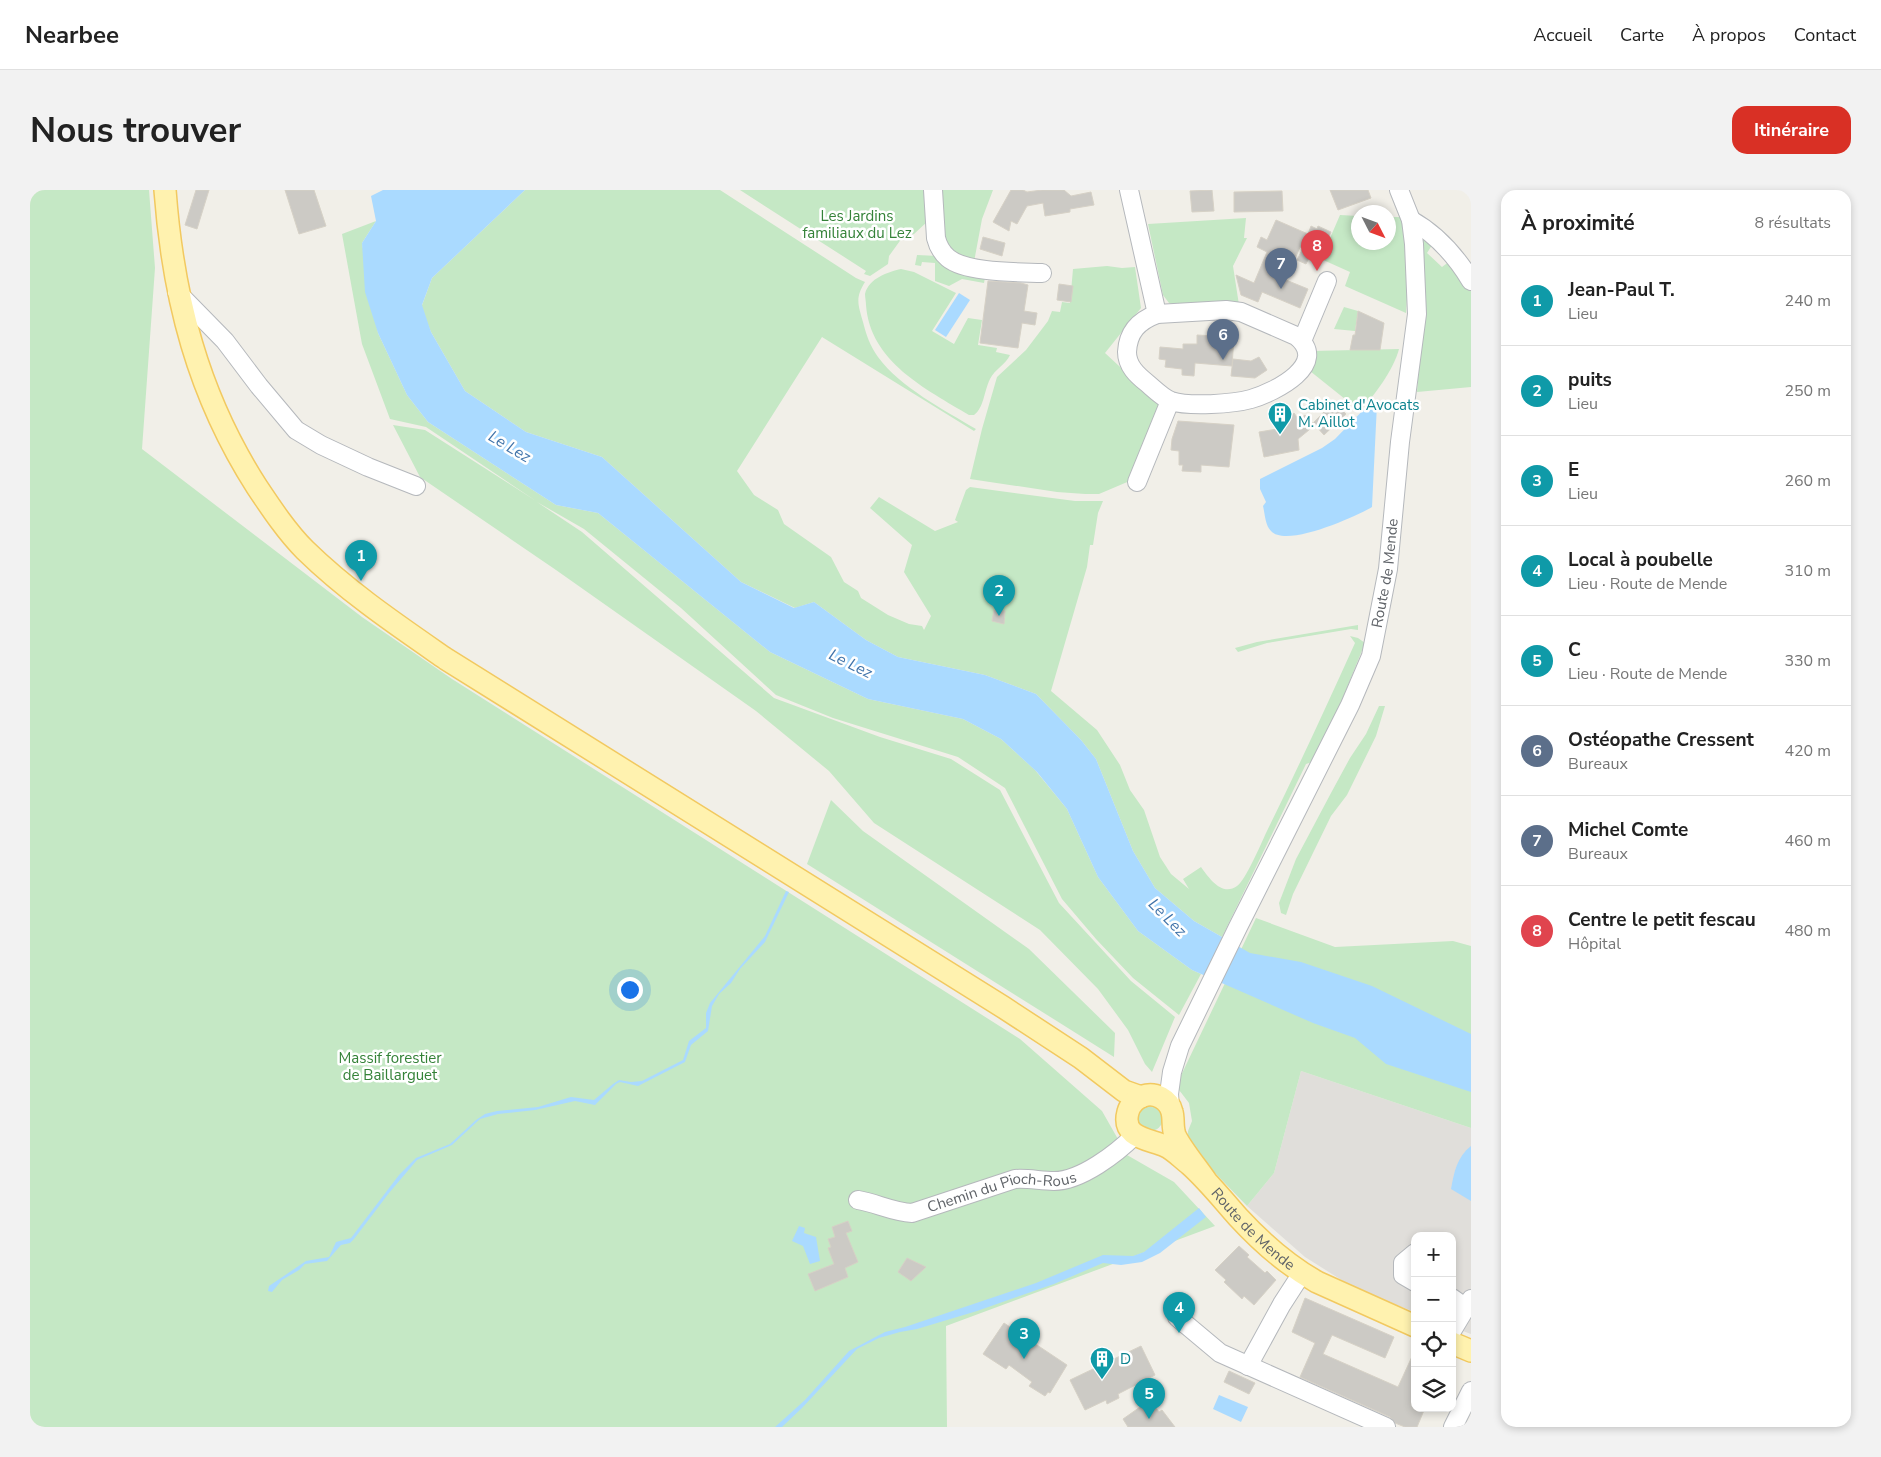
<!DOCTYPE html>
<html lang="fr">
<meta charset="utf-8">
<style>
body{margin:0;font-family:"Nunito Sans",sans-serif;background:#f2f2f2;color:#222}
.controls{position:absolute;right:15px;bottom:15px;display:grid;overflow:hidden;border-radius:10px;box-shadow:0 2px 8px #0003}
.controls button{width:45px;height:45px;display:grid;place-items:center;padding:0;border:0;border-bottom:1px solid #e0e0e0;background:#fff;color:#222;font:25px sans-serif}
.compass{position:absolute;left:1321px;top:15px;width:45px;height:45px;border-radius:50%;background:#fff;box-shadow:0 2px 8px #0003;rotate:132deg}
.you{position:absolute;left:599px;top:799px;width:18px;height:18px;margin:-12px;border:4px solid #fff;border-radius:50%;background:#1a73e8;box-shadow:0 0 0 8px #1a73e833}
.badge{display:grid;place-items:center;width:32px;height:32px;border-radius:50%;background:#d93025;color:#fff;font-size:16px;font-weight:700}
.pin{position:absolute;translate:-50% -41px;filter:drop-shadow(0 1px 2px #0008)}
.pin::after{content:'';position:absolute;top:26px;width:18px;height:15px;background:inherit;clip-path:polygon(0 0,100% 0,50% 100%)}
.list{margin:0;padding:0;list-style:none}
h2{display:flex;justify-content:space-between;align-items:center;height:65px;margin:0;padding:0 20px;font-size:21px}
h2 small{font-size:16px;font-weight:400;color:#767676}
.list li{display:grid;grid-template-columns:32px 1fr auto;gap:15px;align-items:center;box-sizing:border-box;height:90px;padding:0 20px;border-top:1px solid #e0e0e0}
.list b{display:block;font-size:19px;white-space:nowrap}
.list p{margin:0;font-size:16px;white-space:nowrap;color:#767676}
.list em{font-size:16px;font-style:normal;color:#767676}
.icon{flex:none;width:28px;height:28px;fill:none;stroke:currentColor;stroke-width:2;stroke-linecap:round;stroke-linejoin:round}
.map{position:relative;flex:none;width:1441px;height:1237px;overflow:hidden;border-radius:15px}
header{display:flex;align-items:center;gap:30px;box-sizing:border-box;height:70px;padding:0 25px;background:#fff;border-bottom:1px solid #e0e0e0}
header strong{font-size:24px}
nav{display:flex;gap:28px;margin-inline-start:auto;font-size:18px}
.intro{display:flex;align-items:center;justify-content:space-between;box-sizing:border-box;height:120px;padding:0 30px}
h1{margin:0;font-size:35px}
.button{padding:12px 22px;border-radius:15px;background:#d93025;color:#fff;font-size:18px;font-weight:700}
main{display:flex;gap:30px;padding:0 30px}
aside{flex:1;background:#fff;border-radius:15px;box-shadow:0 2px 8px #0003}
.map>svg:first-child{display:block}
.industrial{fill:#e0deda}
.green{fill:#c5e8c5}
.water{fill:#aadaff}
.building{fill:#cccac5;stroke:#d6d1c6}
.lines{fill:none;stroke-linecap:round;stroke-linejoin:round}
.minor-casing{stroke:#b5b8bc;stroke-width:20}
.major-casing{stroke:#f2c960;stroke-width:24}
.minor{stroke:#fff;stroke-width:18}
.major{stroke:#fff2af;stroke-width:21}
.labels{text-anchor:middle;stroke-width:5;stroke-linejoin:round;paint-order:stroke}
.park-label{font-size:15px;fill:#348238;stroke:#fff}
.culture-label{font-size:15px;fill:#0d838f;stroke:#fff;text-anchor:start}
.street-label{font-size:15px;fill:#5f6368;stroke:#fff}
.water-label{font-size:16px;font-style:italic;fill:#4174aa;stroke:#fff}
</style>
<header>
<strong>Nearbee</strong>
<nav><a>Accueil</a><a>Carte</a><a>À propos</a><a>Contact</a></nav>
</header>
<div class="intro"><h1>Nous trouver</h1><a class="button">Itinéraire</a></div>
<main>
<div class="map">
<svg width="1441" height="1237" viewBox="0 0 1441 1237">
<rect width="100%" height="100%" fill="#f1efe8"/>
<!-- industrial -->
<polygon class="industrial" points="1271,881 1441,938 1441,1144 1422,1137 1422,1046 1385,1046 1385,1122 1329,1101 1275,1067 1217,1016 1244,983"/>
<!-- green -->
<g class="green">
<polygon points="0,0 119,0 125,78 112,259 332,427 422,489 990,849 1072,921 1097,965 1144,992 1185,1036 916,1136 917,1237 0,1237"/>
<path d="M495,0h195l136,88 9,4c-10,16 -7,22 -2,40 3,12 7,24 15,35 22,30 66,53 98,72l-2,2 -152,-94 -85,134 17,24 24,15 6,14 47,33 13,25 14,9 3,7 27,17 21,9 13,2 2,4 7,-14 -27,-44 8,-27 -42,-37 9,-11 56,34 23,-9 -3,-2 11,-30 4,-3 105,14h28l-5,12 -5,32h-3l-3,22 -36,124 46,39 23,35 10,25 14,20 16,47 11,17 18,15 -6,-10 18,-12c8,11 21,30 36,19 8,-5 24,-42 29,-53 31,-63 60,-126 89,-190l-5,-7 8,2 7,5 -27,67 -26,52 -6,2 -84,173 -28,-16 -39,-33 -22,-37 -37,-92 -15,-19 -45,-46 -51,-19 -87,-18 -32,-17 -52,-38 -19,6 -54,-26 -139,-125 -76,-25 -61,-41 -34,-59 -10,-24 11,-30z"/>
<polygon points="710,0 900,0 898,31 884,44 872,48 859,66 858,74 840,86 834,84 836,81"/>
<polygon points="906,0 963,0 952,29 944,72 916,63"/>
<polygon points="1310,25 1328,26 1328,52 1358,52 1359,27 1373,27 1379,76 1376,123 1315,96 1320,82 1291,69"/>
<polygon points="1216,28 1214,48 1217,48 1203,76 1209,115 1150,117 1139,113 1133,105 1118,34"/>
<polygon points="346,31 332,53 348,143 377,205 398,232 526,315 568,323 740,462 838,509 933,529 971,549 1005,580 1037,619 1068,687 1108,741 1162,780 1171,784 1149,825 1103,788 1066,749 1032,709 975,598 928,567 803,528 746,505 651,418 554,339 507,312 552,342 744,508 850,547 921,569 970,600 1029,713 1101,791 1145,827 1122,882 1115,874 1098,840 1068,799 1010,740 844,633 799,581 726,521 526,380 390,287 363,235 395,240 506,311 396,237 360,229 332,154 312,44"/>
<polygon points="1389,38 1404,52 1397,63 1412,77 1420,71 1441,99 1441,197 1387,202 1394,110 1394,85"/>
<polygon points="887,65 908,66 956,82 954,93 932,89 919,96 905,91 905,73 892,72 891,76 885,75"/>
<polygon points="1077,76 1092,78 1105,77 1111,118 1075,163 1129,213 1130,218 1102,290 1069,304 1055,304 1027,302 940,289 952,239 967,187 996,160 1018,131 1022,121 1030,122 1032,112 1040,113 1043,79"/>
<path d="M871,79l13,3 42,21 -24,38 22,13 14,-26 14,2 -4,25 19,3 -1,4 14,3c-4,9 -15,14 -20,24 -6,12 -6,29 -16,36h-5c-43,-26 -99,-53 -103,-110 0,-3 -1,-8 -1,-11 4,-16 23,-22 36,-25z"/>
<polygon points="1314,117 1328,121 1325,141 1304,139"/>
<path d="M1369,159c-5,20 -25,47 -39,62l-50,-40 2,-20z"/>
<polygon points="1328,435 1328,440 1321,439 1237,453 1208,462 1205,458 1227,452"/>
<polygon points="1349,516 1355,516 1346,546 1317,605 1301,626 1263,704 1256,725 1251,723 1249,713 1266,669 1301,603 1320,568 1336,544"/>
<polygon points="801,610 833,641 999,759 1085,843 1084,867 777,674"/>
<polygon points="1226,728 1305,757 1423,751 1441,756 1441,938 1271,881 1244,983 1217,1016 1157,954 1158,941 1162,931 1159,913 1146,896"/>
<circle cx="1120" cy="928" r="13"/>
</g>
<!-- water -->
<g class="water">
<polygon points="353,0 495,0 402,88 392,115 401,142 435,201 496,242 572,267 711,392 764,418 784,412 836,450 868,467 955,485 1006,504 1051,550 1066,569 1103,661 1125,698 1164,731 1220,763 1271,772 1342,796 1441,844 1441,902 1356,874 1325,848 1283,833 1162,780 1108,741 1068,687 1037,619 1007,582 971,549 933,529 838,509 740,462 568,323 526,315 398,232 377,205 348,143 335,102 332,53 346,31 341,6"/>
<polygon points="929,103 940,110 916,147 905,140"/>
<path d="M1341,212l6,2 -5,103c-17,10 -86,41 -101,24 -6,-6 -6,-17 -8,-25l3,-4 -6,-13v-10l62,-31 13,-9z"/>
<polygon points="756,701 759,702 735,752 710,779 701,793 689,804 682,816 678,841 661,855 655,872 608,896 590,892 586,894 565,915 545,911 505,920 468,924 450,929 422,955 387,970 359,1003 324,1049 320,1053 311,1055 297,1071 275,1074 269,1080 252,1090 242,1102 238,1101 239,1096 276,1071 299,1067 306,1052 321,1048 369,985 386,968 420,954 446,930 455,924 467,921 508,917 541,907 564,910 583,894 589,890 601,892 612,891 653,870 659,851 676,838 676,823 680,813 735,746"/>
<path d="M1441,956v55l-20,-12c3,-17 6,-32 20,-43z"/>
<polygon points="1169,1018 1176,1027 1130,1063 1112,1072 1091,1075 1073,1073 1024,1094 947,1121 887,1139 870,1142 849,1148 827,1159 772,1218 752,1237 745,1237 775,1210 819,1161 855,1142 875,1137 1006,1093 1073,1065 1103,1066 1114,1062"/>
<polygon points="769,1036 775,1038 774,1043 786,1047 790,1071 780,1074 773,1056 762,1051"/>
<polygon points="1189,1205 1218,1217 1211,1232 1183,1219"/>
</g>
<!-- building -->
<g class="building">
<polygon points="166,0 179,0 167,39 155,35"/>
<polygon points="255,0 284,0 296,36 269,44"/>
<polygon points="981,0 993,0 997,2 1012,0 1034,0 1041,6 1061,2 1064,15 1040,19 1040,22 1015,26 1013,13 997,16 987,34 981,31 979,41 963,32"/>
<polygon points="1182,0 1184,21 1162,22 1160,1"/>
<polygon points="1300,0 1338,0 1341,8 1308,20"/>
<polygon points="1252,1 1253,21 1204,22 1204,2"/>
<polygon points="1246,30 1278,44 1281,36 1287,39 1288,36 1301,42 1294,57 1286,53 1276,74 1267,70 1273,58 1270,57 1256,90 1278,99 1270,118 1232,102 1228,112 1211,105 1206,85 1224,93 1237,62 1227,57 1231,47 1237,50"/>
<polygon points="953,47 975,53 972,66 950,59"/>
<polygon points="958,91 991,93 998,95 994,121 1007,123 1005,135 992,133 988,158 950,153"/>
<polygon points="1029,94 1043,96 1041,112 1027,110"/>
<polygon points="1328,121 1354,133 1350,160 1320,160 1323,145 1325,145"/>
<polygon points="1167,145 1204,147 1202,176 1165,173 1164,186 1152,185 1152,179 1135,177 1136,170 1129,169 1130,157 1153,159 1153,154 1167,154"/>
<polygon points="1229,167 1237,180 1225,188 1201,186 1203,169 1221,171"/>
<polygon points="1304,212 1316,224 1294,245 1285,235 1268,249 1269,260 1234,267 1229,242 1253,238 1252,233 1264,223 1269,230 1275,225 1283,233"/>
<polygon points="1148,231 1204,235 1199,277 1171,275 1171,282 1152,281 1153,275 1149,275 1149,261 1141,260 1142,249"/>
<polygon points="964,420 975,421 974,434 962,431"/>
<polygon points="818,1031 822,1041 816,1043 828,1072 815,1078 818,1087 785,1101 778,1084 804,1074 798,1058 801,1057 798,1049 805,1047 802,1037"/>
<polygon points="1209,1056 1219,1065 1217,1067 1235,1083 1237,1081 1246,1090 1224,1115 1214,1106 1212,1109 1194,1092 1196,1090 1185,1080"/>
<polygon points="877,1068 896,1077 881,1091 868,1082"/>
<polygon points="1275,1108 1364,1147 1355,1168 1302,1145 1293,1164 1368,1197 1385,1160 1385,1218 1395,1218 1387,1237 1375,1237 1365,1233 1360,1227 1270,1187 1285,1153 1262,1142"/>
<polygon points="974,1133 1037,1175 1020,1203 1018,1202 1015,1206 999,1196 1002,1192 979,1175 976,1179 953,1164"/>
<polygon points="1111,1156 1125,1185 1088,1204 1089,1208 1077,1214 1076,1210 1055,1220 1040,1190"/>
<polygon points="1199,1181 1225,1193 1219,1204 1194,1192"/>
<polygon points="1120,1210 1129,1222 1132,1220 1145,1237 1098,1237 1093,1229"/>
</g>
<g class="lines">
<defs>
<g id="minor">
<path d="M903,0l3,48c2,8 6,15 12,20 18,15 71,14 94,15"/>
<polyline points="1099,0 1127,124"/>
<path d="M1381,30c25,14 45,36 60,61"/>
<polyline points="147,102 195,151 229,196 266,240 291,255 338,277 386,296"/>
<path d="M1196,120l15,2 55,24c35,28 -21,56 -45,63 -18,5 -62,8 -80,2 -8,-3 -17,-12 -24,-18 -10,-8 -20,-17 -20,-31 1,-20 11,-31 30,-38z"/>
<polyline points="1272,151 1297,91"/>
<polyline points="1107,292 1140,211"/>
<path id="s1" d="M1140,917l-1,-13 3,-22 8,-26 58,-119 112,-222 21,-49 17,-87 12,-127 17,-128 -3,-70 -3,-24 -12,-30"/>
<path id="s2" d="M828,1010c18,3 35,12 54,13l103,-34c13,-1 26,2 39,2 27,0 63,-28 81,-46"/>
<polyline points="1385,1063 1373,1073 1373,1085 1385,1092"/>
<polyline points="1422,1108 1436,1118"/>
<polyline points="1147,1127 1190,1163 1356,1237"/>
<polyline points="1422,1141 1441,1109"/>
<polyline points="1218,1176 1252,1114 1272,1083"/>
<polyline points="1423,1237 1441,1201"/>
</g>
<g id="major">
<path d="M135,0c8,108 33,205 92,297 14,21 30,45 48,63 43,42 92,75 141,109l557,348 78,51 43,33 17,6"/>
<path id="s3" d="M1177,992c-8,-12 -27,-35 -32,-47 -3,-8 -1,-16 -3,-23 -3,-13 -17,-20 -29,-16 -8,3 -13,9 -15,16 -7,26 21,27 37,34 9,4 16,12 24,18 18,16 33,35 49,53 23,25 49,48 79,65l98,44"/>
<polyline points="1422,1153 1441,1161"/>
</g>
</defs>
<!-- minor casing -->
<use href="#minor" class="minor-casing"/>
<!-- major casing -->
<use href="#major" class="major-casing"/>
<!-- minor -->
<use href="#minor" class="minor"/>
<!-- major -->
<use href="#major" class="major"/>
</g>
<!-- icons -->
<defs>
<symbol id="building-pin" viewBox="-11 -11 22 30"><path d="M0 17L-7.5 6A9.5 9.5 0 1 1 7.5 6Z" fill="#0f9aa8" stroke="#fff"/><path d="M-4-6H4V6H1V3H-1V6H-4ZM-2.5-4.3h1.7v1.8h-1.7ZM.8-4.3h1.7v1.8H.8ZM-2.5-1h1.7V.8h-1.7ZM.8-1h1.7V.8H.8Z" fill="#fff"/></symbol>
</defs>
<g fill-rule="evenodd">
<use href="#building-pin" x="1236" y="210" width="28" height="38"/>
<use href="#building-pin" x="1058" y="1155" width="28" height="38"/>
</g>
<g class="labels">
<!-- park labels -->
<g class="park-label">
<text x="827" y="31">Les Jardins<tspan x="827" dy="17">familiaux du Lez</tspan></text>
<text x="360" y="873">Massif forestier<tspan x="360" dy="17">de Baillarguet</tspan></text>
</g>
<!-- culture labels -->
<g class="culture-label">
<text x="1268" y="220">Cabinet d'Avocats<tspan x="1268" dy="17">M. Aillot</tspan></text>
<text x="1090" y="1174">D</text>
</g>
<!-- street labels -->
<g class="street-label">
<text dy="5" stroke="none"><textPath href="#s1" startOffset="581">Route de Mende</textPath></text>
<text dy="5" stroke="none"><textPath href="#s2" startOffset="149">Chemin du Pioch-Rous</textPath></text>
<text dy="5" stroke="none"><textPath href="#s3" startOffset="319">Route de Mende</textPath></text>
</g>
<!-- water labels -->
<g class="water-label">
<text transform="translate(480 256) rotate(31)" y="6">Le Lez</text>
<text transform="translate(821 473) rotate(26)" y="6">Le Lez</text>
<text transform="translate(1138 727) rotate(45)" y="6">Le Lez</text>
</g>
</g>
</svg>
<div class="controls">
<button>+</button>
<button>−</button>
<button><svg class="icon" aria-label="locate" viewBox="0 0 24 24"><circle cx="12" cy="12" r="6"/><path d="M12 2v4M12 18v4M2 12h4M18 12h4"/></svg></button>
<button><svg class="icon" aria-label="layers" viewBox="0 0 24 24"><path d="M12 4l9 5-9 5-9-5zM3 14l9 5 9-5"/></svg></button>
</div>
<svg class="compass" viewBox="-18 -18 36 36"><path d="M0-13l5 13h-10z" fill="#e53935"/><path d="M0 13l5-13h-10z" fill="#767676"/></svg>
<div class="you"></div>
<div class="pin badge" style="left:331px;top:391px;background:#0f9aa8">1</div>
<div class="pin badge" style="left:969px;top:426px;background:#0f9aa8">2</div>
<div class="pin badge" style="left:994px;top:1169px;background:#0f9aa8">3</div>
<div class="pin badge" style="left:1149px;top:1143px;background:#0f9aa8">4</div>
<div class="pin badge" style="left:1119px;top:1229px;background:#0f9aa8">5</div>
<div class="pin badge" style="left:1193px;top:170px;background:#5c6f8a">6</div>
<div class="pin badge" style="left:1251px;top:99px;background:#5c6f8a">7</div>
<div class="pin badge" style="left:1287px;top:81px;background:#e0444e">8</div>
</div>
<aside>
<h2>À proximité<small>8 résultats</small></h2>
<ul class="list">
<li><span class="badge" style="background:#0f9aa8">1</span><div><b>Jean-Paul T.</b><p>Lieu</p></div><em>240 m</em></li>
<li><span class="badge" style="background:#0f9aa8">2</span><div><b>puits</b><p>Lieu</p></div><em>250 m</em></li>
<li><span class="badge" style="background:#0f9aa8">3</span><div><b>E</b><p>Lieu</p></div><em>260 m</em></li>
<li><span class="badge" style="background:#0f9aa8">4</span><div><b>Local à poubelle</b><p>Lieu · Route de Mende</p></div><em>310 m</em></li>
<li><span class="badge" style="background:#0f9aa8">5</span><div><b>C</b><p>Lieu · Route de Mende</p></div><em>330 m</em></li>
<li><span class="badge" style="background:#5c6f8a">6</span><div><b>Ostéopathe Cressent</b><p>Bureaux</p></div><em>420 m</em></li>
<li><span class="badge" style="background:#5c6f8a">7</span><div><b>Michel Comte</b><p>Bureaux</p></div><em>460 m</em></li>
<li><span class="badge" style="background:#e0444e">8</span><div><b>Centre le petit fescau</b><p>Hôpital</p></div><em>480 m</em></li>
</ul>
</aside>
</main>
